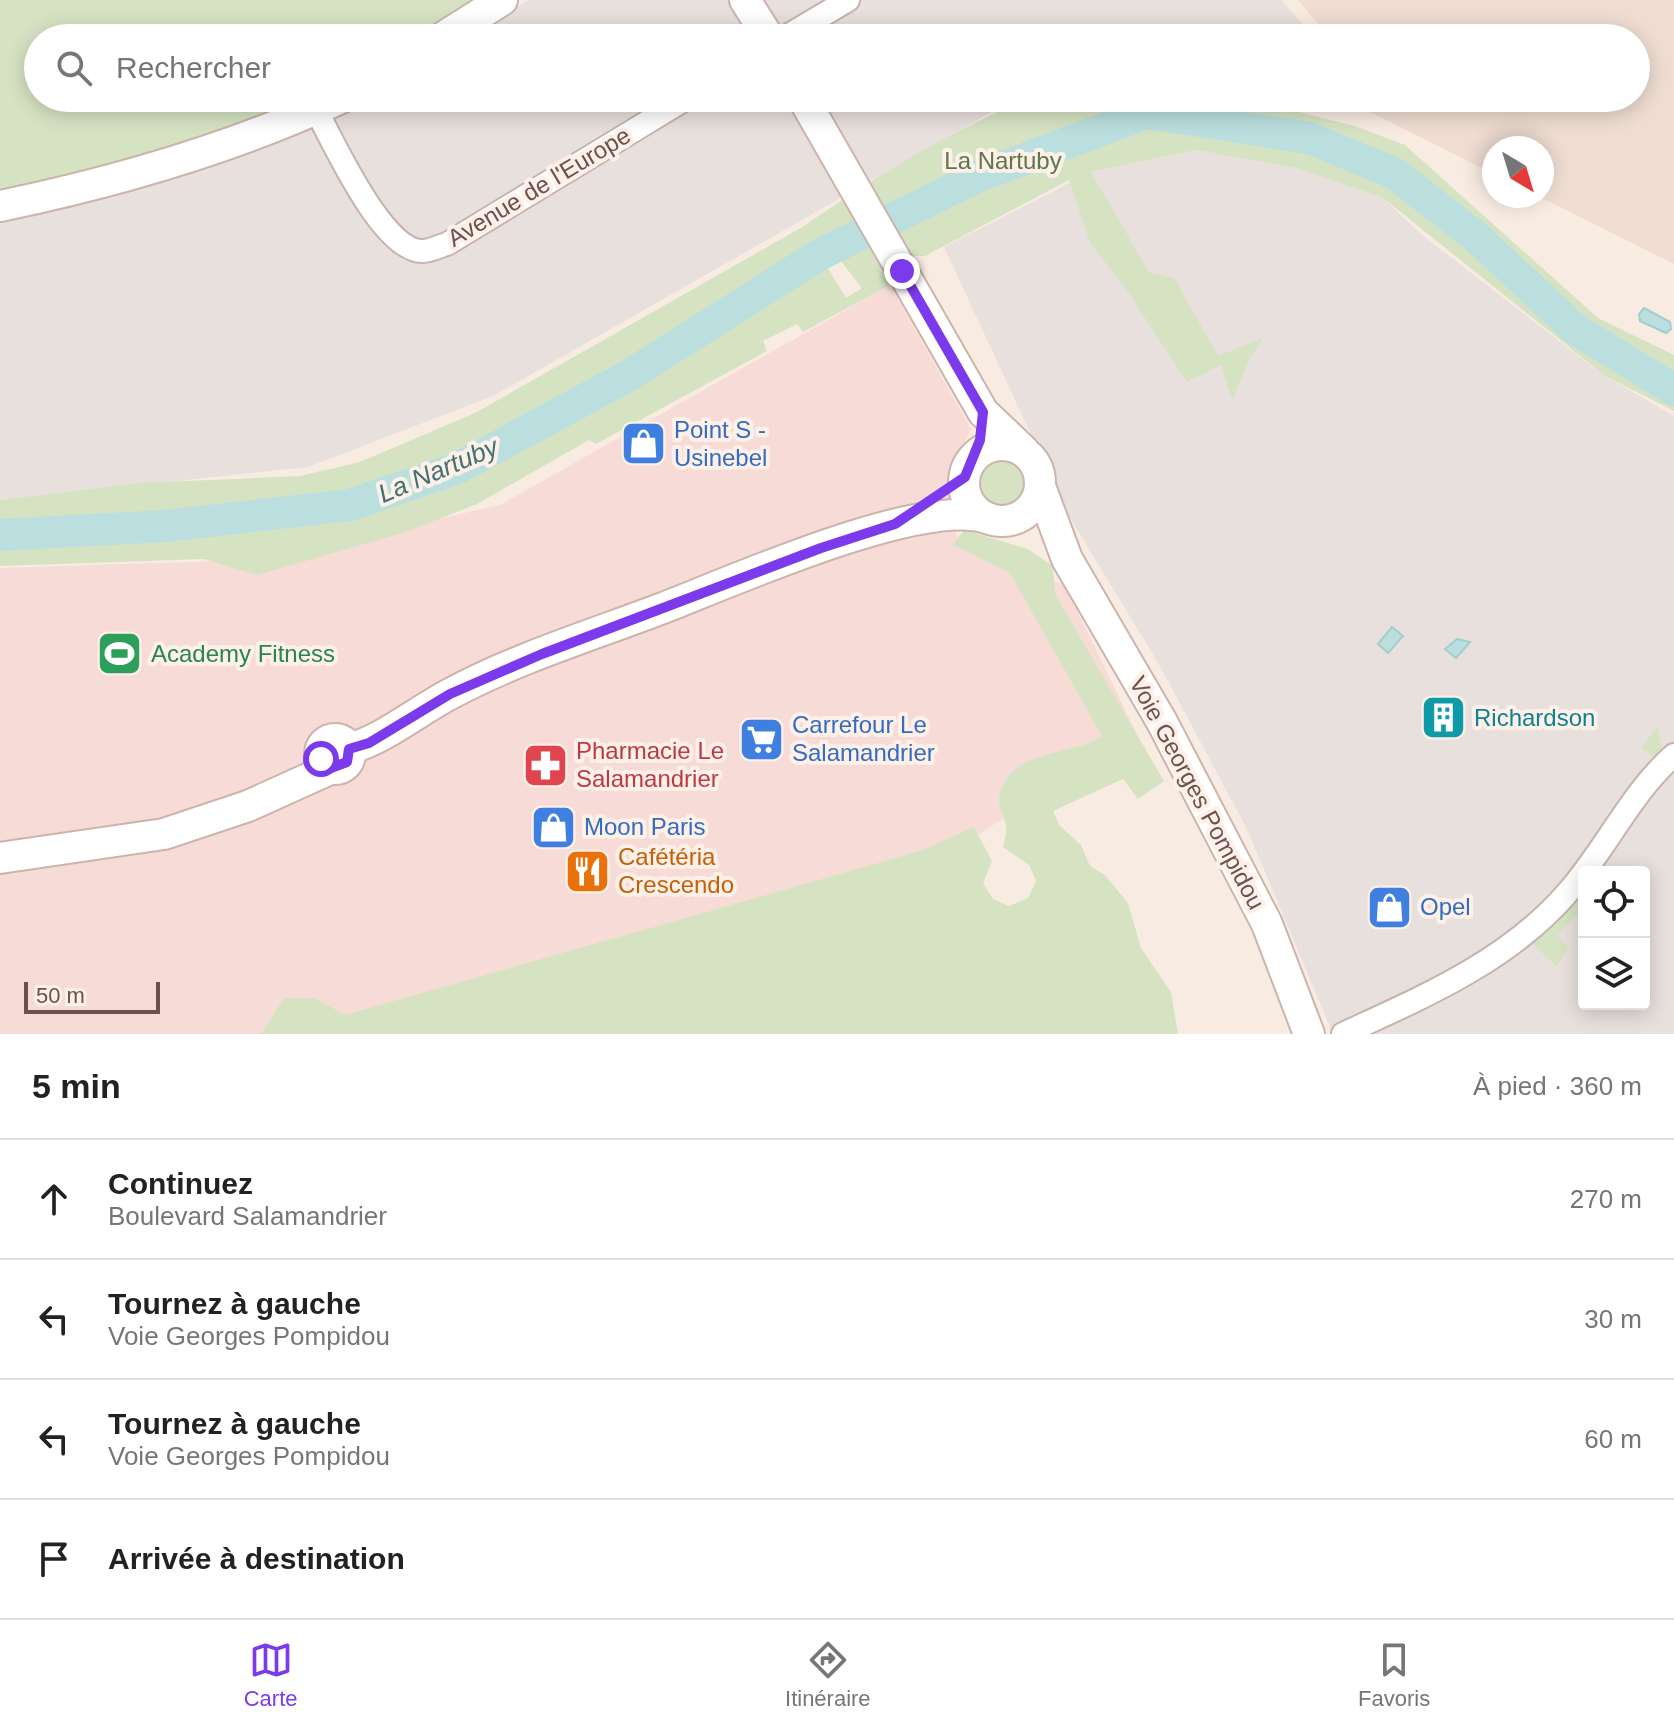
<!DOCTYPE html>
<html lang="fr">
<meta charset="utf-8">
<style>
body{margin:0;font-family:Helvetica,sans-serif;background:#f2f2f2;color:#222}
.controls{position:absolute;right:24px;bottom:24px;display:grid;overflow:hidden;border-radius:8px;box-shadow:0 4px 20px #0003}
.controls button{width:72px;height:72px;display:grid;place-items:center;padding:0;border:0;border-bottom:2px solid #e0e0e0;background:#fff;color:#222;font:40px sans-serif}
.compass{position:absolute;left:1482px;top:136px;width:72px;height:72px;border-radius:50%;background:#fff;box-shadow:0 4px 20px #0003;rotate:142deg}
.scale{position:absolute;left:24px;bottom:20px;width:136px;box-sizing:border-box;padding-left:8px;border:4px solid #6c524c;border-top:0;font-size:22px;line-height:28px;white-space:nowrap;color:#6c524c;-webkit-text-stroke:6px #fcf0e8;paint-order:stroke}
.stop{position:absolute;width:24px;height:24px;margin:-18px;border:6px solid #7c3aed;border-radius:50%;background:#fff}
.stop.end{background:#7c3aed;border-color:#fff;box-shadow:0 2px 8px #0008}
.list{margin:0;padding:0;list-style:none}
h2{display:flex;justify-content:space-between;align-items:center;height:104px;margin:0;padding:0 32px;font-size:34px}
h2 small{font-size:26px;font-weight:400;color:#767676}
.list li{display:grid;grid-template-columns:52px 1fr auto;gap:24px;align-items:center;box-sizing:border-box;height:120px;padding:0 32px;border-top:2px solid #e0e0e0}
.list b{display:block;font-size:30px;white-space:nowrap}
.list p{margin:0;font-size:26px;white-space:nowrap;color:#767676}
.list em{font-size:26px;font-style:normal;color:#767676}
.icon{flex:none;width:44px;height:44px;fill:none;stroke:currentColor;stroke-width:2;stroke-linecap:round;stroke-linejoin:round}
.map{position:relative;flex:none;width:1674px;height:1034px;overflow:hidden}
.search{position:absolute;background:#fff;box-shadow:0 4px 20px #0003;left:24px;right:24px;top:24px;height:88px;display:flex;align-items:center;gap:20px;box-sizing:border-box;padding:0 28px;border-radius:44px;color:#767676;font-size:30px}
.sheet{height:584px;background:#fff}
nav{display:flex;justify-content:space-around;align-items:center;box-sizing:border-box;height:112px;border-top:2px solid #e0e0e0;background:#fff;font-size:22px;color:#767676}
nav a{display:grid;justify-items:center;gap:4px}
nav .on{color:#7c3aed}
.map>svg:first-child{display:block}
.residential{fill:#efddd2}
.commercial{fill:#f7dbd7}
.industrial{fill:#e8e0dd;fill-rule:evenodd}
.green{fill:#d6e3c3;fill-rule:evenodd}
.water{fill:#badfde;stroke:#a2cfce;stroke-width:2}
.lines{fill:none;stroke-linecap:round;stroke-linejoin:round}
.river{stroke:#badfde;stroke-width:32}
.street-casing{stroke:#c7b3ab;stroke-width:26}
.secondary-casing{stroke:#ccb4ab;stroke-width:34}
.street{stroke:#fff;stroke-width:22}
.secondary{stroke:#fff;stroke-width:30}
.route{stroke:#7c3aed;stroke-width:10}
.labels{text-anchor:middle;stroke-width:8;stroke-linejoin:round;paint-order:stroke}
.park-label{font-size:24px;fill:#5e7649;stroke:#fcf0e8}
.street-label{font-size:24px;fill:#6c524c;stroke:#fcf0e8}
.shop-label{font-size:24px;fill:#366cbe;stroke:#fcf0e8;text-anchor:start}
.leisure-label{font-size:24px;fill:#27864d;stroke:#fcf0e8;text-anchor:start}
.culture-label{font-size:24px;fill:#0d838f;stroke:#fcf0e8;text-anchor:start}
.health-label{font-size:24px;fill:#be3a42;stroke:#fcf0e8;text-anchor:start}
.food-label{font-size:24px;fill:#c56008;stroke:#fcf0e8;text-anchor:start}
.water-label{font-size:26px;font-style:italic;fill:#437070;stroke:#fcf0e8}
</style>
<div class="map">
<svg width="1674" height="1034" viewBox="0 0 1674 1034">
<rect width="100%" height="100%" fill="#f8ece2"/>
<!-- residential -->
<polygon class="residential" points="1298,0 1674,0 1674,264 1538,196 1542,196 1542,148 1494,148 1494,174 1350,102 1350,98 1636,98 1636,38 1330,38"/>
<!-- commercial -->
<polygon class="commercial" points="890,285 971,429 949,478 957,538 1065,586 1136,732 950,853 347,1034 0,1034 0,874 4,873 0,848 0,568 255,560 500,505"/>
<!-- industrial -->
<g class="industrial">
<polygon points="529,0 1281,0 1315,38 467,38"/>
<polygon points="370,98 1016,98 493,396 308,467 0,500 0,218 121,193 354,108"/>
<path d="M1196,150l99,18 88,30 39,37 180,139 72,42v618h-341l-86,-205 -87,-163 -91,-150 -125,-269 147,-75zM1584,872h60v132h-60z"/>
</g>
<!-- green -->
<g class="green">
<polygon points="0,0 475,0 413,38 38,38 38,98 293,98 201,141 119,169 0,192"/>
<path d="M1032,98h209l114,28 50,19 193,173 76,37v56l-69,-35 -222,-178 -88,-30 -99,-18 -105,22 58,100 26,7 43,77 45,-18 -13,20 -18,42 -11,-35 -34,17 -63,-96 -34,-43 -21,-63 -144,76h-11l-34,13 10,16 -87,47 -6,-8 -34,17 4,10 -171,93 -7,-4 -112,64 -71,28 -149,43 -53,-16 -204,7v-66l140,-17 160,-7 60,-14 117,-50 327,-186c71,-49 148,-97 228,-128zM836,255l26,33 -16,10 -22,-36z"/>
<circle cx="1002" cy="483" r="25"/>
<path d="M964,530l64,19 25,17 2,28 109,187 -26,18 -15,-20 -70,32 6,14 22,20 9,21 15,9 23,28 13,45 30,44 7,42h-917l23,-36h31l30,17 578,-165 51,-23 18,34 -9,22 10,16 16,7 19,-8 8,-17 -7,-16 -26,-18c2,-8 5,-18 2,-25 -3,-11 -8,-19 -5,-30 14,-44 70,-35 102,-56l-92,-163 -57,-28z"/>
<polygon points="1657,727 1662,746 1655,758 1641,748"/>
<polygon points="1584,894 1584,907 1558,935 1568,947 1557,967 1533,944"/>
</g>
<!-- water -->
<g class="water">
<polygon points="1644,308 1670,322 1671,329 1666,333 1640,321 1639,314"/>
<polygon points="1392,627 1403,636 1388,653 1378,644"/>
<polygon points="1457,639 1470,642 1456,658 1445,649"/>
</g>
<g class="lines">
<!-- river -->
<polyline class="river" points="0,535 165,526 350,505 458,468 628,376 819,255 979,176 1147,113 1309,138 1394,173 1475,236 1575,329 1674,390"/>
<defs>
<g id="street">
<polyline points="784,38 848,0"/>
<path d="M316,110c17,31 67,143 107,141 7,0 17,-5 24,-7l240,-146"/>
<path d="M1343,1034c82,-38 166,-73 226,-143 38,-44 62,-98 105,-136"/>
</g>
<g id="secondary">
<polyline points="745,0 769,38"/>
<polyline points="442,38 502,0"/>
<polyline points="803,98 983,412 1023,450"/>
<path d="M0,206c116,-24 233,-58 341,-108"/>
<circle cx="1002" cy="483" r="38"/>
<polyline points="1041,489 1067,559 1162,722 1267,924 1309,1034"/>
<circle cx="335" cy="754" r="15"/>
<path d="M349,749c37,-11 67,-37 101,-55 67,-36 142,-59 213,-86 70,-27 257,-111 324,-90"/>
<polyline points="0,858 164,834 248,806 332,768"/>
</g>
</defs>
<!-- street casing -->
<use href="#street" class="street-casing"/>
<!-- secondary casing -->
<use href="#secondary" class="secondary-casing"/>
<!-- street -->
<use href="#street" class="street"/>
<!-- secondary -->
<use href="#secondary" class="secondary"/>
</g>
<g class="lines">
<!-- route -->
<polyline class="route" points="321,759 331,768 347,762 349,749 369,743 450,694 542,654 821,548 895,524 965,477 980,440 983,412 902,271"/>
</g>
<!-- icons -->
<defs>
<symbol id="shop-square" viewBox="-11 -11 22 22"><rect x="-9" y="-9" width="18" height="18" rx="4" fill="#3f7fe0" stroke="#fcf0e8"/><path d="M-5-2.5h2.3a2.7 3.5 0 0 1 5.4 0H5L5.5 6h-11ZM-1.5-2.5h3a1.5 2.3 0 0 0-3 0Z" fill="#fff"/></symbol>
<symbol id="stadium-square" viewBox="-11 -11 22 22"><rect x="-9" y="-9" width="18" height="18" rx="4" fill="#2e9e5b" stroke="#fcf0e8"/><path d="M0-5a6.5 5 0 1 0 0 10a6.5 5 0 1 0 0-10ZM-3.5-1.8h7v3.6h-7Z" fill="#fff"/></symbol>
<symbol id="building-square" viewBox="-11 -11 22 22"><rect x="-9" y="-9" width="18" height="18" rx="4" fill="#0f9aa8" stroke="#fcf0e8"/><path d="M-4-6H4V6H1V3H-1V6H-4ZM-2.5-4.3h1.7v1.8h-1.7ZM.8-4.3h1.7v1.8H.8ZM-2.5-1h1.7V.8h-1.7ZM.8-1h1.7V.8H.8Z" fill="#fff"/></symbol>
<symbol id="supermarket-square" viewBox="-11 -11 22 22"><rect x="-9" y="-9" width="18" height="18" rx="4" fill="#3f7fe0" stroke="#fcf0e8"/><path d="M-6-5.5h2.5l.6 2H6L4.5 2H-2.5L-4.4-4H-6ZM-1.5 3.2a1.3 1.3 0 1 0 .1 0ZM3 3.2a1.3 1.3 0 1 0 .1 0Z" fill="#fff"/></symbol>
<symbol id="pharmacy-square" viewBox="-11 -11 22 22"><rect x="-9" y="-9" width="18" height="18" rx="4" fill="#e0444e" stroke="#fcf0e8"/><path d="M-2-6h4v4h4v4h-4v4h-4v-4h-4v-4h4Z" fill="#fff"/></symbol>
<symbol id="restaurant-square" viewBox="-11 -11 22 22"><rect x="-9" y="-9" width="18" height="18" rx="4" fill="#e8710a" stroke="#fcf0e8"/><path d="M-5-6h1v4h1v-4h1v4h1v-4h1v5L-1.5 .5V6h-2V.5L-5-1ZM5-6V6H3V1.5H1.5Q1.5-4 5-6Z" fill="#fff"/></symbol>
</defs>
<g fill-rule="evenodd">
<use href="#shop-square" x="618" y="418" width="51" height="51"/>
<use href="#stadium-square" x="94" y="628" width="51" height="51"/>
<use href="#building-square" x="1418" y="692" width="51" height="51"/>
<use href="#supermarket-square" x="736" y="714" width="51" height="51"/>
<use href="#pharmacy-square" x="520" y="740" width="51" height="51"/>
<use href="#shop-square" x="528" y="802" width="51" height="51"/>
<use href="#restaurant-square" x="562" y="846" width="51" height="51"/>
<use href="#shop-square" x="1364" y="882" width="51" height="51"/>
</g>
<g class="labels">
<!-- park labels -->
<g class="park-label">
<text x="1003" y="169">La Nartuby</text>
</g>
<!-- street labels -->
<g class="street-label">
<text transform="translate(539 187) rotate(-31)" y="8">Avenue de l'Europe</text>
<text transform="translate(1197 793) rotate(62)" y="8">Voie Georges Pompidou</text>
</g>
<!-- shop labels -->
<g class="shop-label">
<text x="674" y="438">Point S -<tspan x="674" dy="28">Usinebel</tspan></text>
<text x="792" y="733">Carrefour Le<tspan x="792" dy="28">Salamandrier</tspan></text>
<text x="584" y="835">Moon Paris</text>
<text x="1420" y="915">Opel</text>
</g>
<!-- leisure labels -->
<g class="leisure-label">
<text x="151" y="662">Academy Fitness</text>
</g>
<!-- culture labels -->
<g class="culture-label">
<text x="1474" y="726">Richardson</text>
</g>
<!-- health labels -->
<g class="health-label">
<text x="576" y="759">Pharmacie Le<tspan x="576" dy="28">Salamandrier</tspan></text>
</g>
<!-- food labels -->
<g class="food-label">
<text x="618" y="865">Cafétéria<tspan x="618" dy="28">Crescendo</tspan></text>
</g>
<!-- water labels -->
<g class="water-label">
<text transform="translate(438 470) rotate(-23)" y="9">La Nartuby</text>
</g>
</g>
</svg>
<div class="controls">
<button><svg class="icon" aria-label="locate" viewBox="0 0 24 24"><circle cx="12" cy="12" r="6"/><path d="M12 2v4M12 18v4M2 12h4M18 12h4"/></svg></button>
<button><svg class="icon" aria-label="layers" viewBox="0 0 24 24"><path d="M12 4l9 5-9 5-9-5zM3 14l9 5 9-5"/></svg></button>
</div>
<svg class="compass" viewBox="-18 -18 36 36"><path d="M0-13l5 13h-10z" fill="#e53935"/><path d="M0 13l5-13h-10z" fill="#767676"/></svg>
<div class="scale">50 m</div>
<div class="stop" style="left:321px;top:759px"></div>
<div class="stop end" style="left:902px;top:271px"></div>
<div class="search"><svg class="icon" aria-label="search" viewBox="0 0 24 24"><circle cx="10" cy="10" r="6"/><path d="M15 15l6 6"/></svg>Rechercher</div>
</div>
<section class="sheet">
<h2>5 min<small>À pied · 360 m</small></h2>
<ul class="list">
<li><svg class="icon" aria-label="ahead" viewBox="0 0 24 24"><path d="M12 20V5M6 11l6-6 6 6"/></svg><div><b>Continuez</b><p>Boulevard Salamandrier</p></div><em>270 m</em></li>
<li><svg class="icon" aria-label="left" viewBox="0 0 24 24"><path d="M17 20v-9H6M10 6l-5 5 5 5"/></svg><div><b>Tournez à gauche</b><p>Voie Georges Pompidou</p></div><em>30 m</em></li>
<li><svg class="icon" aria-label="left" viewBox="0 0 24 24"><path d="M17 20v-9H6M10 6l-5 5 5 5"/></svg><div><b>Tournez à gauche</b><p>Voie Georges Pompidou</p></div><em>60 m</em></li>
<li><svg class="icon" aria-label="arrive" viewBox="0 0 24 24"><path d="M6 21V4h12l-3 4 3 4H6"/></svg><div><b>Arrivée à destination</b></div></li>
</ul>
</section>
<nav>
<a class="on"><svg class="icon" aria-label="map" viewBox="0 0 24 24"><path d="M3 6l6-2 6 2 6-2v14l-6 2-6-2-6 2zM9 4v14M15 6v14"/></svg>Carte</a>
<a><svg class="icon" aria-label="directions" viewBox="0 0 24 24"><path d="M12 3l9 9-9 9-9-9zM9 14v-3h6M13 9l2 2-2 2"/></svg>Itinéraire</a>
<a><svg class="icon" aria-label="saved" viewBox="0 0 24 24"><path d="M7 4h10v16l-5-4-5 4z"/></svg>Favoris</a>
</nav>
